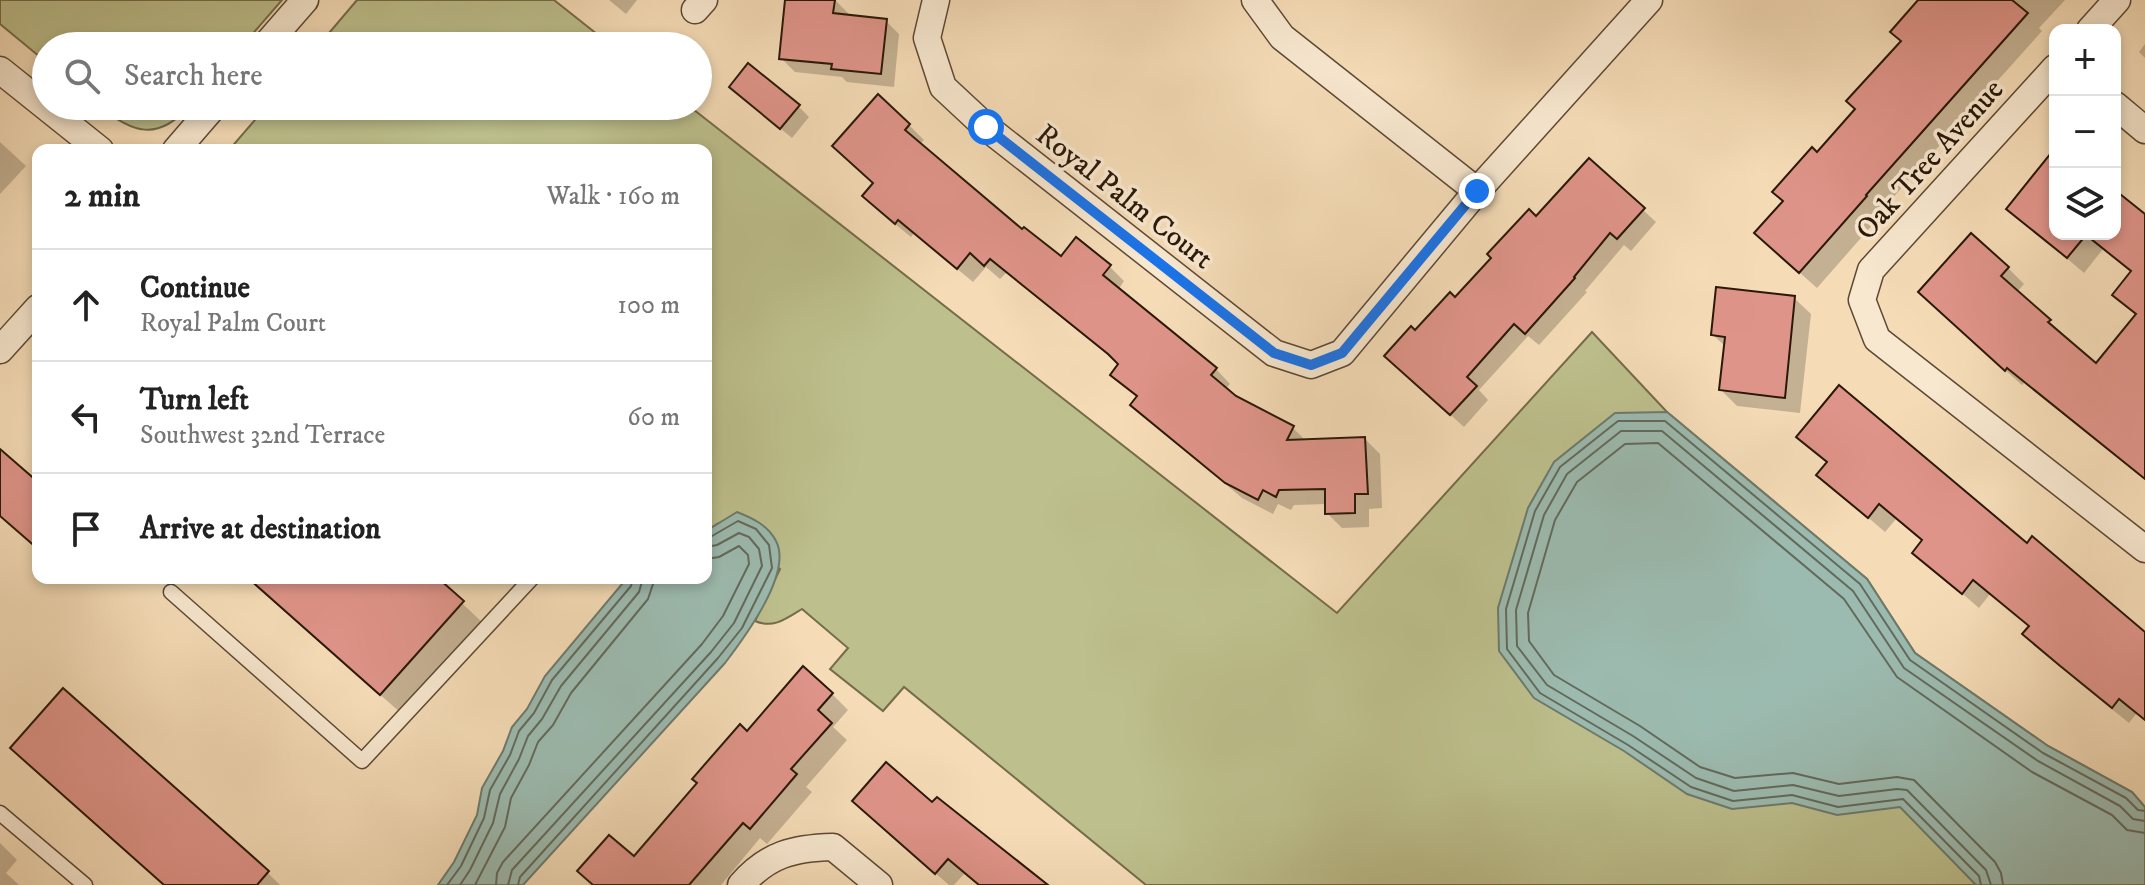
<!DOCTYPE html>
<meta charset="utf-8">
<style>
body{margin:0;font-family:"IM FELL DW Pica",serif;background:#f6f6f6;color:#222}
.controls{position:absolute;right:24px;top:24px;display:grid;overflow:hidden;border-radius:16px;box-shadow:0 4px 12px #0003}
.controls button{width:72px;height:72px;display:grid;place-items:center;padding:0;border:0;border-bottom:2px solid #e0e0e0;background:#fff;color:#222;font:40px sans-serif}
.stop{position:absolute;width:24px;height:24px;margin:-18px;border:6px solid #1a73e8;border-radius:50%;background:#fff}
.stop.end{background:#1a73e8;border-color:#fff;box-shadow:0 2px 8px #0008}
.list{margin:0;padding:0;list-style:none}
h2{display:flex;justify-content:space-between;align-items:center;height:104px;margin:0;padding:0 32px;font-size:34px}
h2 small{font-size:26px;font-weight:400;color:#767676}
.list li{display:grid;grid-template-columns:52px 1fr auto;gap:24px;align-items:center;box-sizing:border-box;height:112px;padding:0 32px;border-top:2px solid #e0e0e0}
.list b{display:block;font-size:30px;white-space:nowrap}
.list p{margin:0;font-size:26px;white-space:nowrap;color:#767676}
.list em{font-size:26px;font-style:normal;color:#767676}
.icon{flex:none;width:44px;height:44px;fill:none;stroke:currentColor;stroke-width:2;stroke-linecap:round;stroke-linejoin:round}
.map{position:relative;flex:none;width:2145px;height:885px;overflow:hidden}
.search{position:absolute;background:#fff;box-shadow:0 4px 12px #0003;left:32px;top:32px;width:680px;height:88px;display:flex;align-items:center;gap:20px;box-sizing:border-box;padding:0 28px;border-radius:44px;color:#767676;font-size:30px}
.panel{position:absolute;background:#fff;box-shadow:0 4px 12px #0003;left:32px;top:144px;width:680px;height:440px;border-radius:16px}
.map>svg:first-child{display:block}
.green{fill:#bdc08d;stroke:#746c4a;stroke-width:2}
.water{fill:#9cbbb0;stroke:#6e7a6d;stroke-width:2}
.shadow{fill:#0003}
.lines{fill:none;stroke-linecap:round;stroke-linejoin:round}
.shore{stroke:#636a5c;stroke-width:2}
.building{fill:#df9489;stroke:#2a1808;stroke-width:2}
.lane-casing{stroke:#5d4934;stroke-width:17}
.street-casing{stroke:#5d4934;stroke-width:29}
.lane{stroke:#f8e8d0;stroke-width:14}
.street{stroke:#f8e8d0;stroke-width:26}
.route{stroke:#1a73e8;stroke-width:10}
.labels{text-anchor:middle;stroke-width:7;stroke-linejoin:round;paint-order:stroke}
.street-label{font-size:30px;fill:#2a1808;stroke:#f8e8d0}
</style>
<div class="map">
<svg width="2145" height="885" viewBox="0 0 2145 885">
<rect width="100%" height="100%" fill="#f5dcb7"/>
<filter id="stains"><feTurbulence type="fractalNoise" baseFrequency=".0025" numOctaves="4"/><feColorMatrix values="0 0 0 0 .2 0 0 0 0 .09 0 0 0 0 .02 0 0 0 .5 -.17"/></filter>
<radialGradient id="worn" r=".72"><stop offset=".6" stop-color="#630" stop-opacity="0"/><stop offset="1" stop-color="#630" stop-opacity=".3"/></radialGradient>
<!-- green -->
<g class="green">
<polygon points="0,0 282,0 242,46 46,46 46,62 0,24"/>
<polygon points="357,0 554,0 612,46 318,46"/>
<path d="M99,106h90c-31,36 -57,27 -90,0z"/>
<path d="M267,106h422l648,507 255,-281 75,80 200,167 48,74 133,93 84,46 13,15v78h-999l-242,-198 -21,24 -53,-42 18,-21 -46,-39c-16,10 -29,20 -47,12l25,-52 -61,-46 -13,8v-381h-477z"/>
</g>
<!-- water -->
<g class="water">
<polygon points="1667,412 1867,579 1915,653 2048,746 2132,792 2145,807 2145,885 1976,885 1900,807 1837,815 1792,803 1732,809 1687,794 1624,751 1534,698 1499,651 1498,608 1528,508 1554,462 1615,413"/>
<path d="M737,512c15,6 31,13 39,29 17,32 -32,97 -51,122l-202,222h-85l16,-23 23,-47 5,-27 21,-37 9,-24 15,-18 18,-33 82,-98h79v-47z"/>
</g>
<!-- shadow -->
<g class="shadow">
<polygon points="609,0 637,0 626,14"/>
<polygon points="787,0 835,0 848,13 848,16 886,21 899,34 894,87 847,82 842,77 795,72 781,58"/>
<polygon points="1922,0 2065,0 2039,28 2042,31 1880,212 1882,214 1817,288 1773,249 1785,202 1817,154 1858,110 1903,42"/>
<polygon points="2145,44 2145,58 2139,52"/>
<polygon points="742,97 798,106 809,117 792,138"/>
<polygon points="909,125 924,140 919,145 1023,232 1061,259 1109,266 1124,281 1118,290 1216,369 1230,384 1225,390 1293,428 1306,441 1365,439 1380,454 1382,508 1369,509 1369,527 1342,528 1327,513 1327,504 1294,505 1291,510 1278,504 1273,514 1242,498 1132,405 1138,398 1112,374 1120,365 1006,273 1000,279 986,267 973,282 914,233 911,237 879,211 865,196 875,184 849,160"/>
<polygon points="0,142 26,166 0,194"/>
<polygon points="2055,151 2055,234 2115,234 2115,192 2145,216 2145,480 2024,383 2022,385 1936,308 2008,268 2024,284 2017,292 2097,365 2137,316 2115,295 2132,273 2103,249 2084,273 2009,209"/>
<polygon points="1643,210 1656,222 1631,251 1624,245 1585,291 1587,292 1539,345 1528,336 1479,390 1488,400 1464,427 1400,369 1415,333 1456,300 1536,218"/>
<polygon points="1794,298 1811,314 1800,413 1737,406 1721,390 1726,347 1713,335"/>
<polygon points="1799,437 2027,546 2145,634 2145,721 2136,714 2129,723 2077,681 2024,634 2030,627 1990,594 1979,608 1914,552 1924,541 1896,519 1885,532 1818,475 1828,463"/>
<polygon points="248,578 435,578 483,623 402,714"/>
<polygon points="63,691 268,873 280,885 165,885"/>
<polygon points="832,694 848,710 833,727 847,740 806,787 812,792 767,844 760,838 721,885 594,885 634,859 747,734"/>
<polygon points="933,805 1044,885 978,885 964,874 954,885 949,885 870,816"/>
<polygon points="0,843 17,860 6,873 19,885 0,885"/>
</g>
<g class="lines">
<!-- shore -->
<g class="shore">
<polyline points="447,885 461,866 484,818 490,790 510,755 519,731 534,713 552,680 631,586 633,578"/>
<polyline points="460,885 470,870 493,823 500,794 519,759 528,736 542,719 561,686 639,592 643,578"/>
<polyline points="475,885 505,827 511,798 529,765 538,742 553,725 571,693 648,599 655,578"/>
<polyline points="496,885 497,873 503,862 702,644 723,616 749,564 748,555 739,546 719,557 706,559"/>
<polyline points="508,885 512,870 711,652 734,623 762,566 759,549 749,537 739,533 717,545 706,547"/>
<polyline points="518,885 520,877 718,658 742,628 772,568 769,545 756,529 738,521 712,536 706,537"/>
<polyline points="1981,885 1979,876 1903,799 1838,807 1792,795 1733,801 1691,787 1628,745 1540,693 1507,649 1506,609 1535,511 1560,467 1618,421 1665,421 1860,584 1910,660 2043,753 2126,798 2138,810 2145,811"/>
<polyline points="1991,885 1986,870 1907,790 1897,789 1839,796 1793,785 1734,791 1696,778 1633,736 1547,685 1517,646 1516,610 1544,515 1567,474 1621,431 1662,431 1853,591 1904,668 2038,761 2120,806 2133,819 2145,821"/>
<polyline points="2003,885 2001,873 1995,862 1914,780 1897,777 1839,784 1793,773 1735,778 1700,767 1640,726 1554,675 1529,641 1528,613 1555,520 1577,482 1625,444 1658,443 1844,599 1897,677 2032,772 2112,815 2127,830 2145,833"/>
</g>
</g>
<!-- building -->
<g class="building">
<polygon points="785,0 835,0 833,13 887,19 881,74 831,69 832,64 779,59"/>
<polygon points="1918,0 2012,0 2028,13 1866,195 1867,196 1799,273 1754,233 1783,201 1772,192 1812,147 1817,152 1855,109 1846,101 1901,41 1890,32"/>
<polygon points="748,63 800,105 780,129 729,87"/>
<polygon points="878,94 910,124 905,130 1022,229 1024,227 1061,256 1076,237 1111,265 1103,275 1217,368 1211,375 1236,396 1294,426 1287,440 1365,437 1368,494 1355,494 1355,513 1325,514 1325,489 1279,490 1276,497 1263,490 1258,500 1225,483 1130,405 1137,396 1110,375 1118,364 1108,354 990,259 984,266 970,253 957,269 898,220 895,224 862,196 873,183 832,146"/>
<polygon points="2055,148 2055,234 2115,234 2115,190 2145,214 2145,479 2007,368 2005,371 1918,292 1971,233 2009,267 2001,276 2051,320 2048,322 2096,363 2136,314 2112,295 2131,271 2086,235 2067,258 2006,209"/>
<polygon points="1589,158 1645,208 1617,239 1610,233 1574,277 1575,278 1525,334 1514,324 1467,377 1477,386 1450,415 1384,356 1411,326 1415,330 1450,292 1455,297 1491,258 1487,254 1529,209 1536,216"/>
<polygon points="1716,287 1795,296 1785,398 1719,390 1725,337 1711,335"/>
<polygon points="1839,385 2027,543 2032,536 2145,632 2145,720 2119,699 2112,708 2059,665 2022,634 2029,626 1973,580 1962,594 1912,553 1922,540 1879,504 1868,518 1816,475 1827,462 1796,437"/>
<polygon points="0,449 38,482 38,549 0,516"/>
<polygon points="248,578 438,578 464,601 380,695"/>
<polygon points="803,666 833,693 818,710 832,723 791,769 797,774 750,829 743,823 689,885 593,885 577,871 609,835 634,856 697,783 692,779 740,724 747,731"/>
<polygon points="63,688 269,871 257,885 164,885 10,748"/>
<polygon points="886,762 932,802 937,797 1048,885 979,885 948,859 935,874 852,801"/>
</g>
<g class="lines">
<defs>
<g id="lane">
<polyline points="171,592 362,761 532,578"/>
<polyline points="0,813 85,885"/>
</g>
<g id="street">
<polyline points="936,0 927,38 943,87 986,127 1274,353 1311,365 1342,353 1477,191 1649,0"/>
<polyline points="1255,0 1282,37 1477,191"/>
<polyline points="695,10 704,0"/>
<polyline points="2090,30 2117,0"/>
<polyline points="265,46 305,0"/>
<polyline points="2055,68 1871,270 1862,300 1877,339 2145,549"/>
<polyline points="0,70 100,150"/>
<polyline points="2115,105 2145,130"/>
<polyline points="176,150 214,106"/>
<polyline points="0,350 38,308"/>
<path d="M741,885c27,-31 53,-37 92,-38l46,38"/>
</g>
</defs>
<!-- lane casing -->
<use href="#lane" class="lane-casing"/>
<!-- street casing -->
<use href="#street" class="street-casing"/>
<!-- lane -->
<use href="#lane" class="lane"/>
<!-- street -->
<use href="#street" class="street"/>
</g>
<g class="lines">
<!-- route -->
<polyline class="route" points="986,127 1274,353 1311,365 1342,353 1477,191"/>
</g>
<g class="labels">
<!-- street labels -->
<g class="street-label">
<text transform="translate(1929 159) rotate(-48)" y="10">Oak Tree Avenue</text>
<text transform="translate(1125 196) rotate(38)" y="10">Royal Palm Court</text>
</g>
</g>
<rect width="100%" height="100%" filter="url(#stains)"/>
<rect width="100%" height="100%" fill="url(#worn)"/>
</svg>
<div class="controls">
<button>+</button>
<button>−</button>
<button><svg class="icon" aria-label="layers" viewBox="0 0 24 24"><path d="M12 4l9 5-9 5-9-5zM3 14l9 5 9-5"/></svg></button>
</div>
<div class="stop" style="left:986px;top:127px"></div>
<div class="stop end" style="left:1477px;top:191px"></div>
<div class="search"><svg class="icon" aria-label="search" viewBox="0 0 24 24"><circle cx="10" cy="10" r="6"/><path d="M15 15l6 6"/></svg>Search here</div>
<section class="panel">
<h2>2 min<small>Walk · 160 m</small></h2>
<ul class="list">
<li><svg class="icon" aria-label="ahead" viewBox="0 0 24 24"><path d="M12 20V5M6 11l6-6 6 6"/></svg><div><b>Continue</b><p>Royal Palm Court</p></div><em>100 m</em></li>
<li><svg class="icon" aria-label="left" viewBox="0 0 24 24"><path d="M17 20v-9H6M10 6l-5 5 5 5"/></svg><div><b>Turn left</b><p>Southwest 32nd Terrace</p></div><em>60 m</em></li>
<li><svg class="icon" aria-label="arrive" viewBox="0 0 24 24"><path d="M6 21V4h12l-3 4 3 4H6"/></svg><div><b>Arrive at destination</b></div></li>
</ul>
</section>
</div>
